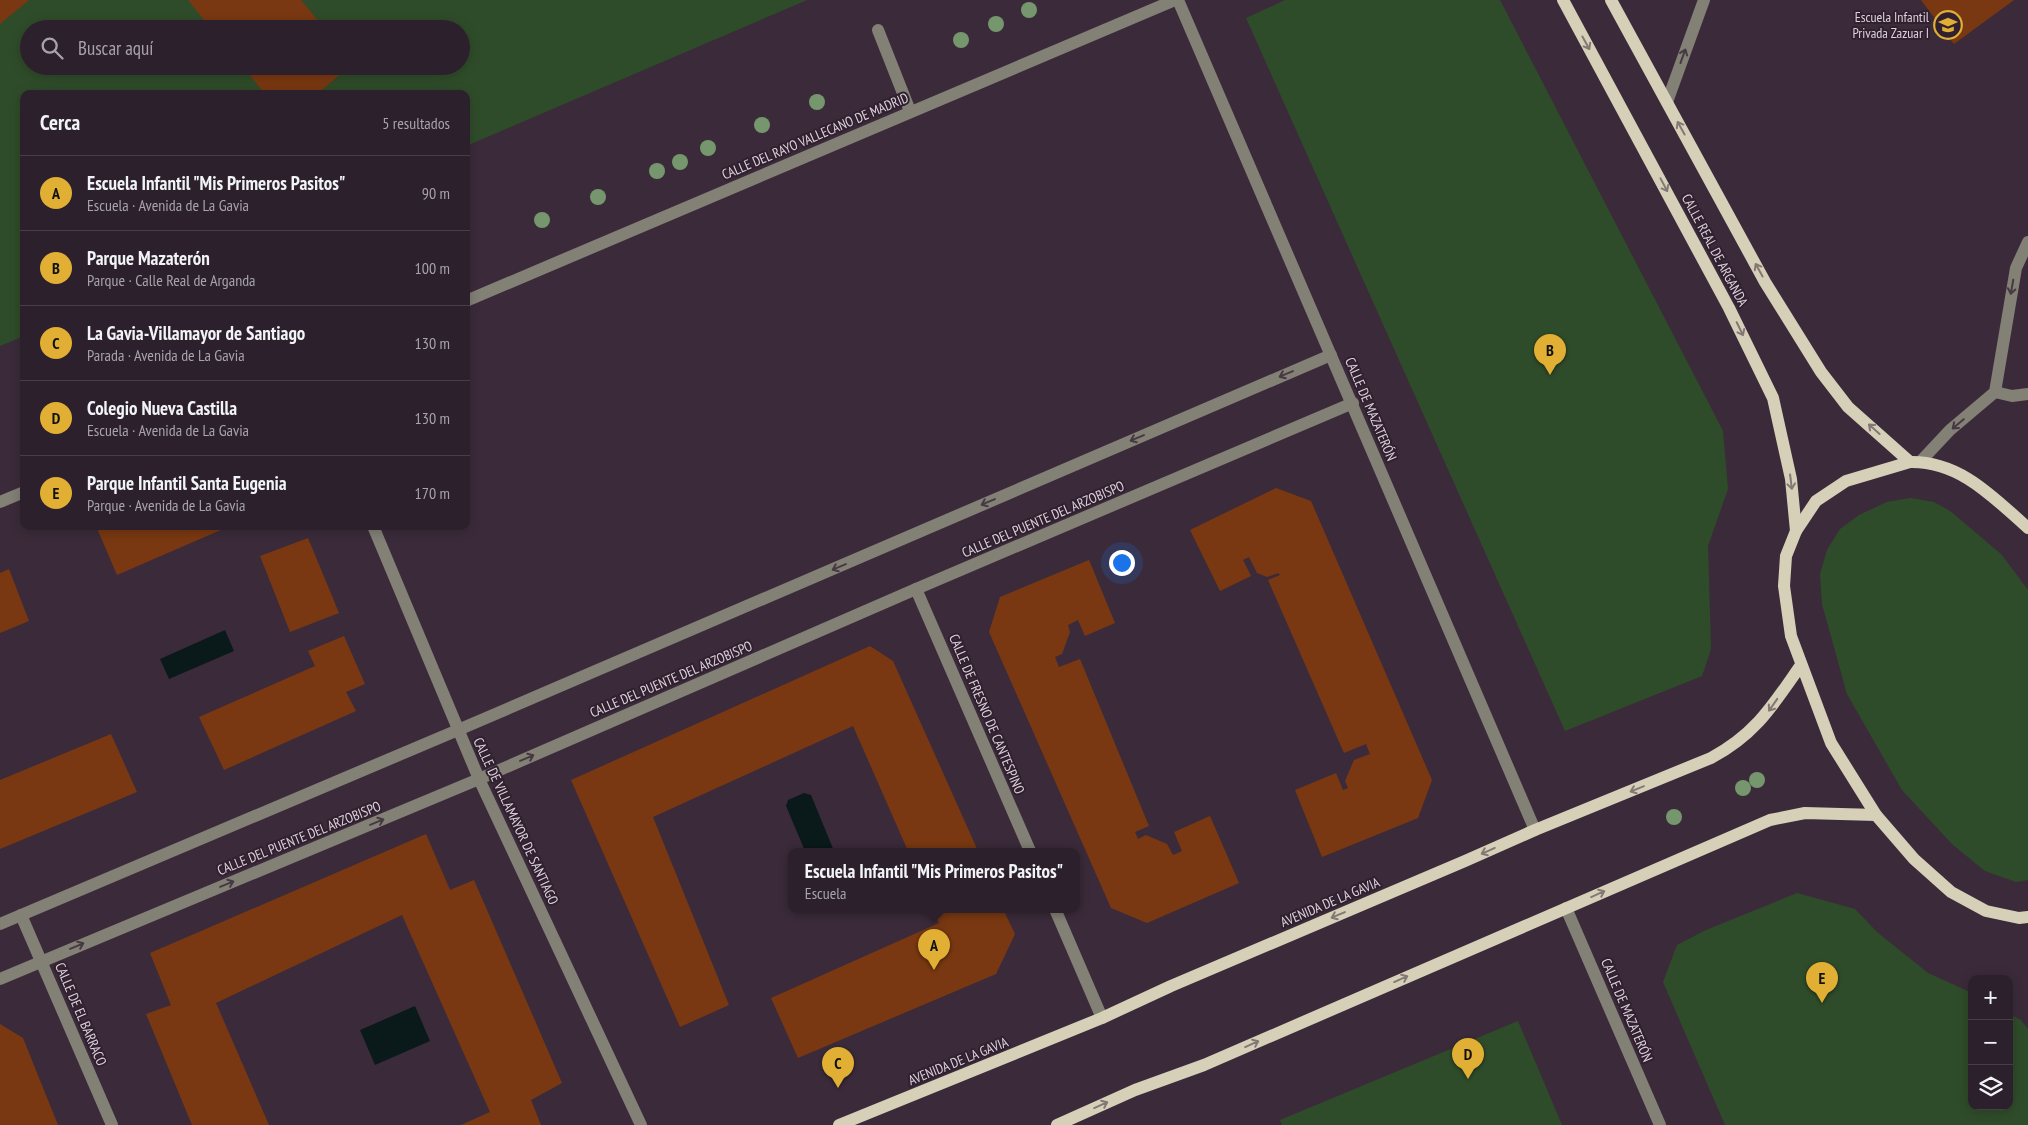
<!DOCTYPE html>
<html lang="es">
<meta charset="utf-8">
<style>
body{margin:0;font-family:"PT Sans Narrow",sans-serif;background:#342834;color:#f1f3f6}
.controls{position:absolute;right:15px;bottom:15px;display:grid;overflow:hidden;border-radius:10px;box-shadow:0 2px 12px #0003}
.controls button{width:45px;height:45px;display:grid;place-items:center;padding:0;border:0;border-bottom:1px solid #483e48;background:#2c202c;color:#f1f3f6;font:25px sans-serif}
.you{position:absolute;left:1121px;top:562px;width:18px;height:18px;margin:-12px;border:4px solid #fff;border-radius:50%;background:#1a73e8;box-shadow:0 0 0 8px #1a73e833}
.badge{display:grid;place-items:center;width:32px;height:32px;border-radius:50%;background:#e1af34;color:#111;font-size:16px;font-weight:700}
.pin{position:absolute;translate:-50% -41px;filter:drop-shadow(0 1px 2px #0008)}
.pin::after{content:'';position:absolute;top:26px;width:18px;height:15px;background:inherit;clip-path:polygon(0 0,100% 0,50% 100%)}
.popup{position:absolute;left:788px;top:848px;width:292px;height:65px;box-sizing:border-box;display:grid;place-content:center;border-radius:10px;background:#2c202c;filter:drop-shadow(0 1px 4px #0005);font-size:16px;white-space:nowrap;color:#a6a3a9}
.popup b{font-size:19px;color:#f1f3f6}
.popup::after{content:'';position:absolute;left:50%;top:100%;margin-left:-10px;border:10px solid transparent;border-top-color:#2c202c}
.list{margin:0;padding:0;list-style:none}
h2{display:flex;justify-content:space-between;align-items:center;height:65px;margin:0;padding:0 20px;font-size:21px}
h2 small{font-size:16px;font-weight:400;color:#a6a3a9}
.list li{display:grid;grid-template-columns:32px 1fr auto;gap:15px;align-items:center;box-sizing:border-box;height:75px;padding:0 20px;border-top:1px solid #483e48}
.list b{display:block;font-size:19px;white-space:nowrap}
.list p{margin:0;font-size:16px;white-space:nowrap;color:#a6a3a9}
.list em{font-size:16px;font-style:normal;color:#a6a3a9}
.icon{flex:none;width:28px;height:28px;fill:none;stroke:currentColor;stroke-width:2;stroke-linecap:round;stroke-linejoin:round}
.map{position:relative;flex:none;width:2028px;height:1125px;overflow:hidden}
.search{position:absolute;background:#2c202c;box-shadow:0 2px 12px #0003;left:20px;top:20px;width:450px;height:55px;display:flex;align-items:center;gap:12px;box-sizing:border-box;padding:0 18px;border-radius:28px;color:#a6a3a9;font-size:19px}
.panel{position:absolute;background:#2c202c;box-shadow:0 2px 12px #0003;left:20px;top:90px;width:450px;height:440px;border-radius:10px}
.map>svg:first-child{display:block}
.green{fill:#2f4c2a;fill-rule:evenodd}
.water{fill:#0a191a}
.building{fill:#793811}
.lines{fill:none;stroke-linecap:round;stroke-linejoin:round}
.minor{stroke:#838076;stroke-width:12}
.major{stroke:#d6d0b9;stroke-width:12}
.tree{fill:#76966e}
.oneway{stroke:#847874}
.oneway2{stroke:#463942}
.labels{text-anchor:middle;stroke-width:4;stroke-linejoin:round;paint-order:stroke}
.poi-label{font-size:14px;fill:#dcd1db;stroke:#312130;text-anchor:end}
.street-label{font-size:14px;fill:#dcd1db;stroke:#312130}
</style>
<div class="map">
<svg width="2028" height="1125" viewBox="0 0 2028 1125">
<rect width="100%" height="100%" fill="#3b2b3a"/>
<!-- green -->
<g class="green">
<path d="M0,0h807l-341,146v-52h-442v242l-24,10zM29,29h432v37h-432z"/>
<polygon points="1285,0 1500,0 1723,431 1728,489 1708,546 1711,649 1702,676 1565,731 1246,18"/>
<polygon points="1910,498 1934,502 1950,511 2001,554 2028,590 2028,880 2016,882 1985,871 1952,844 1902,790 1847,694 1822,604 1820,574 1827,550 1840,529 1859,515 1887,502"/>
<polygon points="1797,893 1855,909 1877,932 1928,973 1972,993 1972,1106 2009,1106 2009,1014 2021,1020 2028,1029 2028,1125 1725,1125 1663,982 1677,945 1706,930"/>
<polygon points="1518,1021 1562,1125 1282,1125 1280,1120"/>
</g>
<!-- water -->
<g class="water">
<polygon points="225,630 234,651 169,679 160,659"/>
<polygon points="804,793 811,795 834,851 805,851 786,806 788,800"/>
<polygon points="415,1006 430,1041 375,1065 360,1030"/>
</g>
<!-- building -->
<g class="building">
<polygon points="0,0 29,0 0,24"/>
<polygon points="188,0 301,0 325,29 211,29"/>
<polygon points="1921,0 2014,0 1954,44"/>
<polygon points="242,66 350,66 317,94 265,94"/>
<polygon points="1276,488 1311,501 1432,780 1418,818 1322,857 1295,790 1336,773 1343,790 1348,788 1345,781 1354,760 1370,754 1366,744 1344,753 1268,580 1280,575 1278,573 1267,577 1257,573 1249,557 1243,560 1251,576 1220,591 1190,530"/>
<polygon points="96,526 230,526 117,575"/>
<polygon points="308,538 339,613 290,632 260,556"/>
<polygon points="1089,560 1115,623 1085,636 1078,620 1068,625 1070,632 1062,654 1055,657 1059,667 1080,659 1149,826 1135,832 1138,839 1146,835 1167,844 1173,855 1182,851 1174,832 1210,816 1239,883 1147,923 1111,908 989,632 1000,597"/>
<polygon points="9,569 29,621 0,633 0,573"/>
<polygon points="344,636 365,684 346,692 356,711 224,770 199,717 315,666 308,651"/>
<polygon points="870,646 893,661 978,851 908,851 853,726 653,817 729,1005 680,1027 571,780"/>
<polygon points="111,734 137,792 0,849 0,780"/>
<polygon points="426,834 450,890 474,880 562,1083 531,1100 541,1125 461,1125 490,1112 402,915 216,1003 269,1125 192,1125 146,1014 171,1005 150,953"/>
<polygon points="933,909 1003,909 1015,934 996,974 798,1058 771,998 939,923"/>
<polygon points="0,1024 23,1038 58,1125 0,1125"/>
</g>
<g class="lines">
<!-- minor -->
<g class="minor">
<polyline points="1178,0 1535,830"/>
<polyline points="878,30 910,111"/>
<polyline points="1667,102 1704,0"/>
<polyline points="466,301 1175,0"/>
<polyline points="1995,392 2012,396 2028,394"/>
<polyline points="1920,462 1950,430 1995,392 2016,268 2028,242"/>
<polyline points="0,502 24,492"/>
<polyline points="373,526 479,779 641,1125"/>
<polyline points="916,589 1030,851"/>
<polyline points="1566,908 1660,1125"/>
<polyline points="1055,909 1102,1018"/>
<polyline points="21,915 112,1125"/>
<polyline points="0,924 458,730 1331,355"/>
<polyline points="0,979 479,779 916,589 1353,403"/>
</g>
<!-- major -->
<g class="major">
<polyline points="1563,0 1729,308 1773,398 1791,479 1796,531"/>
<polyline points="1611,0 1765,282 1821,372 1848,407 1910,462"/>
<path d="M2028,528c-35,-31 -68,-67 -118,-66l-64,19 -30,20 -20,30 -10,25 -2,30 7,50 40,107 45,72 38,44 37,33 35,19 33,7 9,-1"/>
<path d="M839,1125l263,-107 69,-32 294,-125 70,-31 176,-72c45,-24 62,-53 90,-93"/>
<polyline points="1057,1125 1135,1090 1204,1065 1770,820 1805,813 1876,815"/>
</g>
</g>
<!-- trees -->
<g class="tree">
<circle cx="1029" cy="10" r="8"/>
<circle cx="996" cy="24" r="8"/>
<circle cx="961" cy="40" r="8"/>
<circle cx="817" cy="102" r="8"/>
<circle cx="762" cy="125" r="8"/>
<circle cx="708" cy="148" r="8"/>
<circle cx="680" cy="162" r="8"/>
<circle cx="657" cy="171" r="8"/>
<circle cx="598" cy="197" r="8"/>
<circle cx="542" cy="220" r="8"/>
<circle cx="1757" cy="780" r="8"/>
<circle cx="1743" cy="788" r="8"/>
<circle cx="1674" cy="817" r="8"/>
</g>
<!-- one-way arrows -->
<defs><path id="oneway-shaft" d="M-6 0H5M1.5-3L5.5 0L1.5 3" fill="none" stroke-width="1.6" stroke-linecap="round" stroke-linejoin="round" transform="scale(1.25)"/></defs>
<g class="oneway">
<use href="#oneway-shaft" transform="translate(1586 43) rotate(61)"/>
<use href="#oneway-shaft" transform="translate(1681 128) rotate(-119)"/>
<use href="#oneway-shaft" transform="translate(1664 185) rotate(62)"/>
<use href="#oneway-shaft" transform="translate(1759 270) rotate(-119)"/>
<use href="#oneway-shaft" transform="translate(1740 329) rotate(64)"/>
<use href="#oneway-shaft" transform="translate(1874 429) rotate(-138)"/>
<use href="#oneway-shaft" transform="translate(1791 482) rotate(83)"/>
<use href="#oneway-shaft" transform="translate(1773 705) rotate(125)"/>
<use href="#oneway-shaft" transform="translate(1637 789) rotate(158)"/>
<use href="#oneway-shaft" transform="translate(1488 851) rotate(156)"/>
<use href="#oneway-shaft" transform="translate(1598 894) rotate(-24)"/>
<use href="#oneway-shaft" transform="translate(1338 915) rotate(157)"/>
<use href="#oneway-shaft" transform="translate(1401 979) rotate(-24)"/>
<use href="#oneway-shaft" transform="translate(1252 1044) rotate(-24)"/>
<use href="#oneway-shaft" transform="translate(1101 1105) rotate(-24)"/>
</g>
<g class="oneway2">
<use href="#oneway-shaft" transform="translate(1683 56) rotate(-70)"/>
<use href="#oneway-shaft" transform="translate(2012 287) rotate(100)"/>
<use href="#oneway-shaft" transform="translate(1286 374) rotate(157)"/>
<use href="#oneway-shaft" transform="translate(1958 424) rotate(140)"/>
<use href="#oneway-shaft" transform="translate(1137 438) rotate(157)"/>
<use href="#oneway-shaft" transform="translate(988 502) rotate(157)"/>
<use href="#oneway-shaft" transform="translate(839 567) rotate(157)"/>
<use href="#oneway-shaft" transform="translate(527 758) rotate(-23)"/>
<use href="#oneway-shaft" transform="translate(377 822) rotate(-22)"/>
<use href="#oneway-shaft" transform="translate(227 884) rotate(-22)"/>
<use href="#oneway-shaft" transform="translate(77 946) rotate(-23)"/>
</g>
<!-- icons -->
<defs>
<symbol id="school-ring" viewBox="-11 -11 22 22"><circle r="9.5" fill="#312130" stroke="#e1af34" stroke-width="1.5"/><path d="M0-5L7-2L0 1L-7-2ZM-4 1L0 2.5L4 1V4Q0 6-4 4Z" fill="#e1af34"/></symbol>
</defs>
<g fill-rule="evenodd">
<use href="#school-ring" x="1932" y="9" width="32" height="32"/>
</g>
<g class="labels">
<!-- poi labels -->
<g class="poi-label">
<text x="1929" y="22">Escuela Infantil<tspan x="1929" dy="16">Privada Zazuar I</tspan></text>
</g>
<!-- street labels -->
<g class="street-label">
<text transform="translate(815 136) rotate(-23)" y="5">CALLE DEL RAYO VALLECANO DE MADRID</text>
<text transform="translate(1715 250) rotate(62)" y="5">CALLE REAL DE ARGANDA</text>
<text transform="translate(1371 409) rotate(67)" y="5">CALLE DE MAZATERÓN</text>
<text transform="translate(1043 519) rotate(-23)" y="5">CALLE DEL PUENTE DEL ARZOBISPO</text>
<text transform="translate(671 679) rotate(-23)" y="5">CALLE DEL PUENTE DEL ARZOBISPO</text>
<text transform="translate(987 714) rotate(67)" y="5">CALLE DE FRESNO DE CANTESPINO</text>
<text transform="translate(516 821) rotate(65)" y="5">CALLE DE VILLAMAYOR DE SANTIAGO</text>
<text transform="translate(299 838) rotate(-22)" y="5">CALLE DEL PUENTE DEL ARZOBISPO</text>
<text transform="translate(1330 902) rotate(-23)" y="5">AVENIDA DE LA GAVIA</text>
<text transform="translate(1627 1010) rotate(67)" y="5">CALLE DE MAZATERÓN</text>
<text transform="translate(81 1014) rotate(67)" y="5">CALLE DE EL BARRACO</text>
<text transform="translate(958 1061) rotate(-22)" y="5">AVENIDA DE LA GAVIA</text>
</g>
</g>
</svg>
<div class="controls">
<button>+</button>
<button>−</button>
<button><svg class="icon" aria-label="layers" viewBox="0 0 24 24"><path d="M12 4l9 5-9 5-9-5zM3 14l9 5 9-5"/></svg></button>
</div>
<div class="you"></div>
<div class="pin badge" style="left:934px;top:970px">A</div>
<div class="popup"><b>Escuela Infantil &quot;Mis Primeros Pasitos&quot;</b>Escuela</div>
<div class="pin badge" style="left:1550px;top:375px">B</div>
<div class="pin badge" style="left:838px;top:1088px">C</div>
<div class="pin badge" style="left:1468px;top:1079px">D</div>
<div class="pin badge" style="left:1822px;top:1003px">E</div>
<div class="search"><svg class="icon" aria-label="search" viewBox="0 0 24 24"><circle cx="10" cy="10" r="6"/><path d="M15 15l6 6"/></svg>Buscar aquí</div>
<section class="panel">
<h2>Cerca<small>5 resultados</small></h2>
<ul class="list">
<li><span class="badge">A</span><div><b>Escuela Infantil &quot;Mis Primeros Pasitos&quot;</b><p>Escuela · Avenida de La Gavia</p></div><em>90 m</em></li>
<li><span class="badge">B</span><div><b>Parque Mazaterón</b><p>Parque · Calle Real de Arganda</p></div><em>100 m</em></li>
<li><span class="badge">C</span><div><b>La Gavia-Villamayor de Santiago</b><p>Parada · Avenida de La Gavia</p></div><em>130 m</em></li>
<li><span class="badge">D</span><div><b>Colegio Nueva Castilla</b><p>Escuela · Avenida de La Gavia</p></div><em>130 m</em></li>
<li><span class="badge">E</span><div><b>Parque Infantil Santa Eugenia</b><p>Parque · Avenida de La Gavia</p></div><em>170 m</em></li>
</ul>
</section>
</div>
